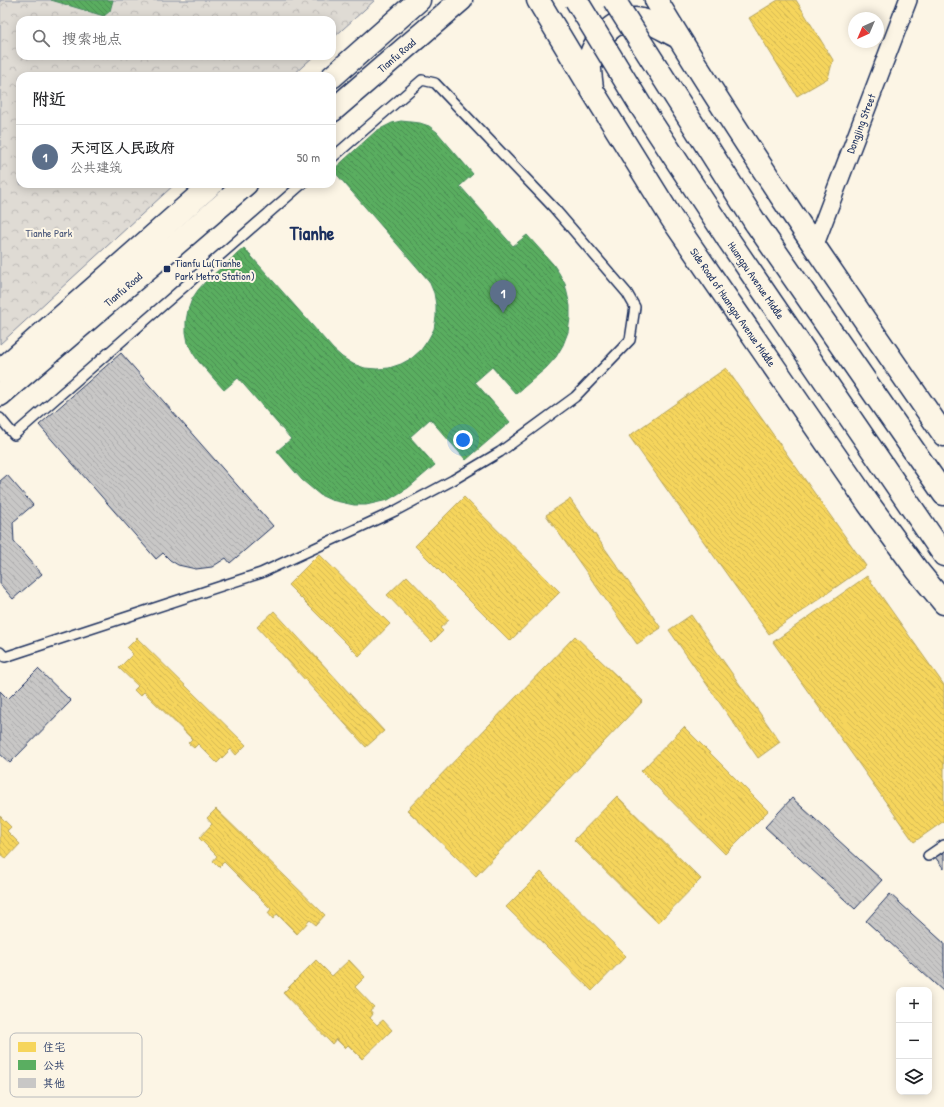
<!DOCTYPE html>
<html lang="zh">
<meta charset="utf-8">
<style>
body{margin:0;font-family:"Patrick Hand","LXGW WenKai TC",sans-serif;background:#f2f2f2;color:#202124}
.controls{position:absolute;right:12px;bottom:12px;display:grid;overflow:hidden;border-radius:8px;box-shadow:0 2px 10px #0003}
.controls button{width:36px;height:36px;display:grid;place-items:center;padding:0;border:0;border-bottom:1px solid #e0e0e0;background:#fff;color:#202124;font:20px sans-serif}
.compass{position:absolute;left:848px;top:12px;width:36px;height:36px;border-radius:50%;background:#fff;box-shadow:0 2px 10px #0003;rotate:224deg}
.you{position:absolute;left:463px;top:440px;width:14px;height:14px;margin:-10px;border:3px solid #fff;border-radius:50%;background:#1a73e8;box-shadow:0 0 0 6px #1a73e833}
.badge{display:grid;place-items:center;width:26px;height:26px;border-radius:50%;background:#1b2f5e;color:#fff;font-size:13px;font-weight:700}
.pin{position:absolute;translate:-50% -33px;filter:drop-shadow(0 1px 2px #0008)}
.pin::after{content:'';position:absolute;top:21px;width:14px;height:12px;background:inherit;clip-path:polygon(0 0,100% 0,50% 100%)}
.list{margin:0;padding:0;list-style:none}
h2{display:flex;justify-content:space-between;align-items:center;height:52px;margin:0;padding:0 16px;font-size:17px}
h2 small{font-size:13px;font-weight:400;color:#757577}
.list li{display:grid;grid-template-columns:26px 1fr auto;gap:12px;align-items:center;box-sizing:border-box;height:64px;padding:0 16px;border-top:1px solid #e0e0e0}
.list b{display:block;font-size:15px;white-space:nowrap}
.list p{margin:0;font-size:13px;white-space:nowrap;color:#757577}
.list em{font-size:13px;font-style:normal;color:#757577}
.icon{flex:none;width:22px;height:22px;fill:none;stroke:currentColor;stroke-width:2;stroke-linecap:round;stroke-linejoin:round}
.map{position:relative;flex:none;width:944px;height:1107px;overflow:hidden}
.search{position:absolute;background:#fff;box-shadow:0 2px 10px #0003;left:16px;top:16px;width:320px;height:44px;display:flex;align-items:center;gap:10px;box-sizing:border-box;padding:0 14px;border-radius:12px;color:#757577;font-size:15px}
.panel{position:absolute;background:#fff;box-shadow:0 2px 10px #0003;left:16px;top:72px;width:320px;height:116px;border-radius:12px}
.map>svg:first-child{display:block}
.park{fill:url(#park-crowns);stroke:#7d8599}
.homes{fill:url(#homes-back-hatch);stroke:#b4a35d}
.public{fill:url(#public-back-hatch);stroke:#478860}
.building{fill:url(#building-back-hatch);stroke:#1b2f5e}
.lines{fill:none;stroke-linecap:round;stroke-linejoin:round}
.lane-casing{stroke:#1b2f5e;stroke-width:12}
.street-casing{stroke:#1b2f5e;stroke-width:20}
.secondary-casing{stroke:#1b2f5e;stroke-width:25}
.primary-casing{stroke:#1b2f5e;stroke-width:25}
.lane{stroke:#fcf5e5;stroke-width:9}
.street{stroke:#fcf5e5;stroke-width:17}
.secondary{stroke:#fcf5e5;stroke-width:22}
.primary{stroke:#fcf5e5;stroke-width:22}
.primary-bridge-casing{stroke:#1b2f5e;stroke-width:25;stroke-linecap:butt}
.primary-bridge{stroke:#fcf5e5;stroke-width:22}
.poi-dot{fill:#1b2f5e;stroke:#fcf5e5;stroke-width:1.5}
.labels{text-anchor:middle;stroke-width:4;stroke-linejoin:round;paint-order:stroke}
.street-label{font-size:11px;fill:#1b2f5e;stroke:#fcf5e5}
.park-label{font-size:11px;fill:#425176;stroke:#fcf5e5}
.poi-label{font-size:11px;fill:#1b2f5e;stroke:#fcf5e5;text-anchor:start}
.town-label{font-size:19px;font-weight:bold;fill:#1b2f5e;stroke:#fcf5e5}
.key{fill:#fcf5e5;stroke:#b8babc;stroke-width:1}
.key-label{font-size:11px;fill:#1b2f5e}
</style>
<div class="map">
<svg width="944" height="1107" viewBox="0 0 944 1107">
<defs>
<pattern id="park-crowns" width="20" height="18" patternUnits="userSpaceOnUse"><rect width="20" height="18" fill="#dfdbd4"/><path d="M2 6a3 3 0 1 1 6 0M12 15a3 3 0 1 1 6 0" fill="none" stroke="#bfbcb8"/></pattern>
<pattern id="homes-back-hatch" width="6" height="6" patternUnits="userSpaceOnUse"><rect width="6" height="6" fill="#f6d55c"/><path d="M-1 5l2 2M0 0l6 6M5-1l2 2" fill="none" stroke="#d2b752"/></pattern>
<pattern id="public-back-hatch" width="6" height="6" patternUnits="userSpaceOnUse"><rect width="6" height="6" fill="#5aae61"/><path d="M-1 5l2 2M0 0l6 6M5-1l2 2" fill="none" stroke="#4a8e53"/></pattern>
<pattern id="building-back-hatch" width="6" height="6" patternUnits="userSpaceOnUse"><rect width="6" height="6" fill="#c8c7c6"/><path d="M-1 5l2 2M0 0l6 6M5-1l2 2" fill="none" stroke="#ababac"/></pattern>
</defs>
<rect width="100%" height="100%" fill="#fcf5e5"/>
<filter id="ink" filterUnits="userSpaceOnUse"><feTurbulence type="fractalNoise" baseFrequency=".025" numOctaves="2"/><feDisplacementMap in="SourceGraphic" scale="8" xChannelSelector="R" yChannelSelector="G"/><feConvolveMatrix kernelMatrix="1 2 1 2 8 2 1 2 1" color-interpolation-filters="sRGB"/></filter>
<g filter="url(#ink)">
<!-- park -->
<polygon class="park" points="0,0 375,0 332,39 332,20 20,20 20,56 314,56 292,76 20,76 20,184 175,184 0,344"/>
<!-- homes -->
<g class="homes">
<polygon points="778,0 796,0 833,60 828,78 797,96 749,18"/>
<polygon points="726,368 866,566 769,634 629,436"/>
<polygon points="464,497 560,592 510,641 415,546"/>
<polygon points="570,499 661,628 637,644 546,515"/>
<polygon points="319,554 390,624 359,656 288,585"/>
<polygon points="407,576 449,620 440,628 443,631 432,642 387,595"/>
<polygon points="867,576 944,685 944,821 914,842 773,642"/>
<polygon points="274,611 384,731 366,747 257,627"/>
<polygon points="691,615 780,742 758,758 669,630"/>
<polygon points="575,636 643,701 476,876 407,810"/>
<polygon points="137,638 246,745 236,755 231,749 217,763 198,744 194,748 188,743 192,739 144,692 140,696 134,690 138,686 119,668 133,654 127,648"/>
<polygon points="684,727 768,811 725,854 641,771"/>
<polygon points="617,796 701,879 658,923 574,840"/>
<polygon points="216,809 325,915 316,925 310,920 297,934 277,914 273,919 268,913 271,909 224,862 219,867 213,861 217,856 199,838 212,824 207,818"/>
<polygon points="0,816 11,827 7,831 20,844 6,859 0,854"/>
<polygon points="541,872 626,956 592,991 506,907"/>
<polygon points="316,960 332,976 349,960 365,977 355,987 374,1007 370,1010 373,1014 370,1018 377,1025 383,1020 392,1030 362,1059 348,1045 345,1048 336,1039 332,1044 283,993"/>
</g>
<!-- public -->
<g class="public">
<polygon points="51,0 113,0 110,11 104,16"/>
<polygon points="401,121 420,123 429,126 437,132 473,174 460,186 513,246 527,235 553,264 559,273 565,284 570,306 570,318 568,332 563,345 556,357 546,368 516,394 492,367 475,382 510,422 466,460 430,419 410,437 435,465 408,488 388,500 366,505 354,505 331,500 320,495 302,480 277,451 291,439 238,378 224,390 199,362 193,353 188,343 186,332 186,321 188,310 192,299 198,290 206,281 244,248 333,349 342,357 353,364 365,368 377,369 389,368 401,364 412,358 421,350 428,340 434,329 436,317 436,305 434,293 429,281 333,170 376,131 392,123"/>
</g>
<!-- building -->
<g class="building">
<polygon points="121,353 273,526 230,563 226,558 212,567 196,569 178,565 170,560 163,553 156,559 39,425"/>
<polygon points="7,475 33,505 13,522 14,542 42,574 13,599 0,584 0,481"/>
<polygon points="38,669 71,701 10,763 0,754 0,691 8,699"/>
<polygon points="792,798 882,880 855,909 765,827"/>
<polygon points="944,851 944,869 935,857"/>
<polygon points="890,894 944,943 944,992 866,921"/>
</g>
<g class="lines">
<defs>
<g id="lane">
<polyline points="0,418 14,435 302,184"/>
<polyline points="0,652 5,657 261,573 395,511 453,480 500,452 575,397 630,340 635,307 627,293 554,208 435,83 422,80 332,158"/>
<polyline points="928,856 944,845"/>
</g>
<g id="street">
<path id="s1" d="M814,247l94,-247"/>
</g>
<g id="secondary">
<path id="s2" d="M538,0l54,90 80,129 196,284 49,67 27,33"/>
<path d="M656,0c90,149 189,292 288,435"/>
<polyline points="332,77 419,0"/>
<path d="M592,88c-1,-9 -3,-20 -2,-28 2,-19 26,-42 45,-41 16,1 30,12 43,18"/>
<path id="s3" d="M332,111l129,-111"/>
<polyline points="0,371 212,184"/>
<path id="s4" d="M0,395l246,-211"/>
</g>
<g id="primary">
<polyline points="755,222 944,494"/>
<path id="s5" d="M728,239l216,316"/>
</g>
</defs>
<!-- lane casing -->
<use href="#lane" class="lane-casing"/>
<!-- street casing -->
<use href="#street" class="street-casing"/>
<!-- secondary casing -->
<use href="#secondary" class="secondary-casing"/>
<!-- primary casing -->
<use href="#primary" class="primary-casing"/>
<!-- lane -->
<use href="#lane" class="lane"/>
<!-- street -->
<use href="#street" class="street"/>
<!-- secondary -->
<use href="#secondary" class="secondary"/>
<!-- primary -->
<use href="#primary" class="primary"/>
<defs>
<g id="primary-bridge">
<polyline points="576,0 642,108 728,239"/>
<polyline points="614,0 755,222"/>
</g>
</defs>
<!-- primary-bridge casing -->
<use href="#primary-bridge" class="primary-bridge-casing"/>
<!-- primary-bridge -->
<use href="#primary-bridge" class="primary-bridge"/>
</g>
</g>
<!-- markers -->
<rect class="poi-dot" x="163" y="265" width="8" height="8" rx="2"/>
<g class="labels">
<!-- street labels -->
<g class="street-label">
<text dy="4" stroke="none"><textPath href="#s3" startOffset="85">Tianfu Road</textPath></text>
<text dy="4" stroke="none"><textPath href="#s1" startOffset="132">Dongjing Street</textPath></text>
<text dy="4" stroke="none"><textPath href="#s5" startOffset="50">Huangpu Avenue Middle</textPath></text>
<text dy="4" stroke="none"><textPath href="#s4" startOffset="162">Tianfu Road</textPath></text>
<text dy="4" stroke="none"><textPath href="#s2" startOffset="364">Side Road of Huangpu Avenue Middle</textPath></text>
</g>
<!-- park labels -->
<g class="park-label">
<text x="49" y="237">Tianhe Park</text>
</g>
<!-- poi labels -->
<g class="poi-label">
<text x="175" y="267">Tianfu Lu(Tianhe<tspan x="175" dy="13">Park Metro Station)</tspan></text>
</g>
<!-- town labels -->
<g class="town-label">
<text x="312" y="240">Tianhe</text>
</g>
</g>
<!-- legend -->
<rect x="10" y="1033" width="132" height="64" rx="6" class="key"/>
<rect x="18" y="1042" width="18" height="10" fill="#f6d55c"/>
<rect x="18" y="1060" width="18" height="10" fill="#5aae61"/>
<rect x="18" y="1078" width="18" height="10" fill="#c8c7c6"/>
<g class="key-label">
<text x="43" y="1051">住宅</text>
<text x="43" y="1069">公共</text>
<text x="43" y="1087">其他</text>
</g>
</svg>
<div class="controls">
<button>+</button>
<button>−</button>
<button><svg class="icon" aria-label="layers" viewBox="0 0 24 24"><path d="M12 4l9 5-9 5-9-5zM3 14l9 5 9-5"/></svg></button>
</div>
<svg class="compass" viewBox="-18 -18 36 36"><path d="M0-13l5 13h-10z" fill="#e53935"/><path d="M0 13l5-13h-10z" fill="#757577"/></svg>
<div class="you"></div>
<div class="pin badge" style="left:503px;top:313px;background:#5c6f8a">1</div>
<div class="search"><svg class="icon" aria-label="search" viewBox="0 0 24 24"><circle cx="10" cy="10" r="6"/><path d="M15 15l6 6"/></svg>搜索地点</div>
<section class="panel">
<h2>附近<small></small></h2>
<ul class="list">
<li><span class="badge" style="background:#5c6f8a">1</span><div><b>天河区人民政府</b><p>公共建筑</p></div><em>50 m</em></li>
</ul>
</section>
</div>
